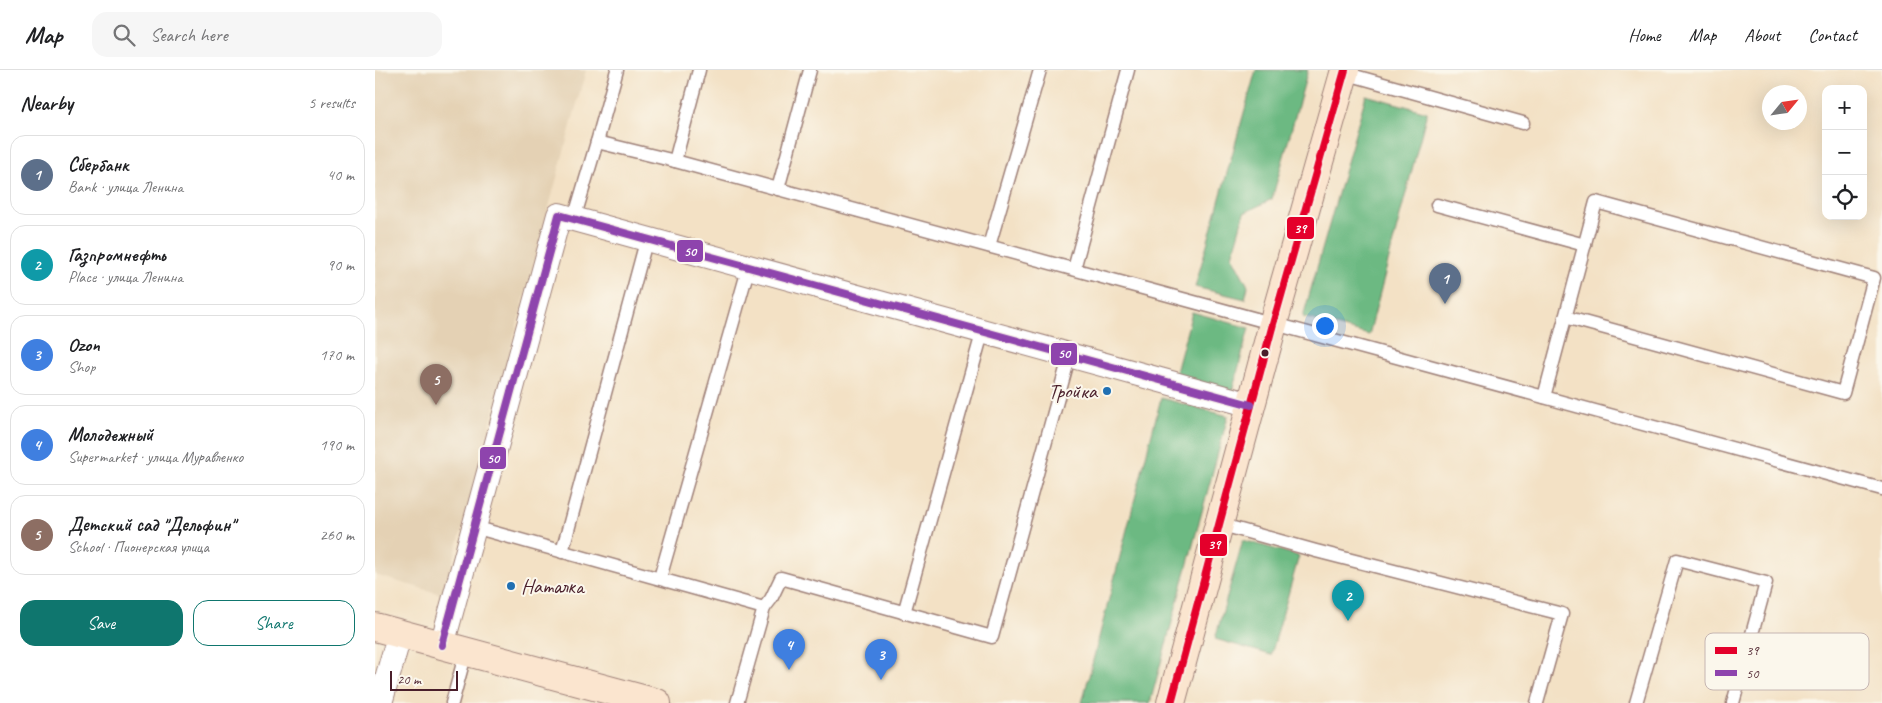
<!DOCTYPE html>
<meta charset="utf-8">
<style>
body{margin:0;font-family:Caveat,sans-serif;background:#f6f6f6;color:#202124}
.controls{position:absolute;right:15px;top:15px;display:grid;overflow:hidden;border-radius:10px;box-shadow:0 5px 20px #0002}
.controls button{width:45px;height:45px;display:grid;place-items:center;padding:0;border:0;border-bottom:1px solid #e0e0e0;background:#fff;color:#202124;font:25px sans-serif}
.compass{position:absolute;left:1387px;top:15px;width:45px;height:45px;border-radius:50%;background:#fff;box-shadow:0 5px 20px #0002;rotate:61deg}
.scale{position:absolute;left:15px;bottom:12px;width:68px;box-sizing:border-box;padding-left:5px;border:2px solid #4a1f2b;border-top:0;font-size:14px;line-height:18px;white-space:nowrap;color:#4a1f2b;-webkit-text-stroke:4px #fbf7ec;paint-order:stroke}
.you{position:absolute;left:949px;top:255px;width:18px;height:18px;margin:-12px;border:4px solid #fff;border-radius:50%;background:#1a73e8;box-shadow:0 0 0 8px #1a73e833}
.badge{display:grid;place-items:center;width:32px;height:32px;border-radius:50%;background:#0f766e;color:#fff;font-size:16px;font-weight:700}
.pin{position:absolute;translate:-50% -41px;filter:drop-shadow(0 1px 2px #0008)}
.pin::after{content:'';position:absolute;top:26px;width:18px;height:15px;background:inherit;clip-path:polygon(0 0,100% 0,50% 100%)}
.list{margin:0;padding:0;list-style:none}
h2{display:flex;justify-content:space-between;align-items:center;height:65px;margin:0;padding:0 20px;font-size:21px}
h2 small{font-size:16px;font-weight:400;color:#757577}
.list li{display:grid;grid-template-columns:32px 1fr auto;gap:15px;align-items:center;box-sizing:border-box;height:80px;margin:0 10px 10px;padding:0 10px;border:1px solid #e0e0e0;border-radius:15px}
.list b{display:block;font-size:19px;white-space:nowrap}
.list p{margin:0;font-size:16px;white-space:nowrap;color:#757577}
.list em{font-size:16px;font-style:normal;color:#757577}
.actions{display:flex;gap:10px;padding:15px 20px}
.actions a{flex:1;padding:11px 0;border:1px solid #0f766e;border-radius:15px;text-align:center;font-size:18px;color:#0f766e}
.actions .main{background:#0f766e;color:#fff}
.icon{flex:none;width:28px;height:28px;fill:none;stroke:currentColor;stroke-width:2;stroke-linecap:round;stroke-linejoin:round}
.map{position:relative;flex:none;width:1507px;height:633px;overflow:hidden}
header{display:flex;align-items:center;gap:30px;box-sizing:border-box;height:70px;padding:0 25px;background:#fff;border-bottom:1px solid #e0e0e0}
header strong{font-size:24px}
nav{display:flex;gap:28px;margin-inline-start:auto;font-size:18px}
.search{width:350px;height:45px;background:#f6f6f6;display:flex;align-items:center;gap:12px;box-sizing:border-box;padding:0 18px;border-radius:15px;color:#757577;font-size:19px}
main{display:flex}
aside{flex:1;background:#fff}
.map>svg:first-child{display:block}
.built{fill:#e4d1b4}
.forest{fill:#6cb982;stroke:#5b6c56}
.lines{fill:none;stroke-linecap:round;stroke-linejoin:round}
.lane-casing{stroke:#9e8078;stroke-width:15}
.street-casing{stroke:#9e8078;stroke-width:26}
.secondary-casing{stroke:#9e8078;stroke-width:30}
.lane{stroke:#fff;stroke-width:12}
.street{stroke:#fff;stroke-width:24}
.secondary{stroke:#fbe5cf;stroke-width:28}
.bus-1-casing{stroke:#fbf7ec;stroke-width:11}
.bus-2-casing{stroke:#fbf7ec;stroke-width:11}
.bus-1{stroke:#e4002b;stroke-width:8}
.bus-2{stroke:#8e44ad;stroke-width:8}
.bus-dot{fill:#4a1f2b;stroke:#fbf7ec;stroke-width:2}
.poi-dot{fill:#1f6fb2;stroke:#fbf7ec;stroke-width:2}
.labels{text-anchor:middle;stroke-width:4;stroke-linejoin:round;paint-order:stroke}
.poi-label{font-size:21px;fill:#4a1f2b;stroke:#fbf7ec;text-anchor:end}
.key{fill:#fbf7ec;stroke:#c6b6b2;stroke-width:1}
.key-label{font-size:14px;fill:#4a1f2b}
.line-badge{stroke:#fbf7ec;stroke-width:2}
.badge-label{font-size:14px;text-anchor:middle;font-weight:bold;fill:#fff}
</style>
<header>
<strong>Map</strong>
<div class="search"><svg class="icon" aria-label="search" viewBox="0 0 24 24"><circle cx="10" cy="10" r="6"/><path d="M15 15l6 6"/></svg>Search here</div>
<nav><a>Home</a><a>Map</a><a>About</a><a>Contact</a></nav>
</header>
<main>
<aside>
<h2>Nearby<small>5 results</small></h2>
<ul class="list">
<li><span class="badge" style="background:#5c6f8a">1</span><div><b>Сбербанк</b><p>Bank · улица Ленина</p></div><em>40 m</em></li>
<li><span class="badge" style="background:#0f9aa8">2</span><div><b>Газпромнефть</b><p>Place · улица Ленина</p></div><em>90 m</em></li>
<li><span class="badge" style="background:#3f7fe0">3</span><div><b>Ozon</b><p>Shop</p></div><em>170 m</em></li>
<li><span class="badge" style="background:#3f7fe0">4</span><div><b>Молодежный</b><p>Supermarket · улица Муравленко</p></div><em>190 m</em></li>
<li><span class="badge" style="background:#8d6e63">5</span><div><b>Детский сад &quot;Дельфин&quot;</b><p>School · Пионерская улица</p></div><em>260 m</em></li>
</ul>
<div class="actions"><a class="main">Save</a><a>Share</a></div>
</aside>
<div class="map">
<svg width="1507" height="633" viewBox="0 0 1507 633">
<rect width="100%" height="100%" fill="#fbf7ec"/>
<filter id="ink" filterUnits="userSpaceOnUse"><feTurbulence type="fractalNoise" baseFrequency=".02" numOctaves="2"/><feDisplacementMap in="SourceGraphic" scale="10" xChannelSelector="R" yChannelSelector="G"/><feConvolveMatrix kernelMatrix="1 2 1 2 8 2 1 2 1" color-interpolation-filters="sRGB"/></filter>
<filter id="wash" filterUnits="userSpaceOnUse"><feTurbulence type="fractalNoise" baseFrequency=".0096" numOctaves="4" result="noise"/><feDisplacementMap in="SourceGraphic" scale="20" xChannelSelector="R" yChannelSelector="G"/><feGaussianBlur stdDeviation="1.12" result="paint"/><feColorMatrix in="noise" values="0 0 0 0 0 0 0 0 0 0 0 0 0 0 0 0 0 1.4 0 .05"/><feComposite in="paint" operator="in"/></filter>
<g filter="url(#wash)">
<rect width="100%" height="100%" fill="#f3e1c5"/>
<!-- built -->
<polygon class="built" points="0,0 211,0 69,525 0,505"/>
<!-- forest -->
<g class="forest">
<polygon points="881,0 933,0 897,129 869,143 857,186 873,216 870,229 820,217"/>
<polygon points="991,25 1052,42 994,265 928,247"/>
<polygon points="817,242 874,258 857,322 800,306"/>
<polygon points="786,328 853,346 775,633 707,633"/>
<polygon points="868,470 924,486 896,585 840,569"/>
</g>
</g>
<g filter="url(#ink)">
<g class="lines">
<defs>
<g id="lane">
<polyline points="969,3 1148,53"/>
<polyline points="222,72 242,0"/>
<polyline points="300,91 324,0"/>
<polyline points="403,119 435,0"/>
<polyline points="1062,135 1210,175"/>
<polyline points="205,150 199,149 222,72 300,91 1507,419"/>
<polyline points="614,176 665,0"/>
<polyline points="699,199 753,0"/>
<polyline points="1169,327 1221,132 1499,208 1468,323 1190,247"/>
<polyline points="844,454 941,481 1187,544 1162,633"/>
<polyline points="99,457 389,538 396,529 406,508 617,567 695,284"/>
<polyline points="187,482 272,168"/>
<polyline points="285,508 374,196"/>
<polyline points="529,543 608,260"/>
<polyline points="77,633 91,582"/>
<polyline points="362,633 389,538"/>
<polyline points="1261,633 1302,490 1391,513 1358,633"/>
</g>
<g id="street">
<polyline points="67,575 184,145 876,335"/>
<polyline points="5,633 25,563"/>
</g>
<g id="secondary">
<polyline points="0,557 282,633"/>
<polyline points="796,633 898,254 970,0"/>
</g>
</defs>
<!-- lane casing -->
<use href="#lane" class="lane-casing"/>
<!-- street casing -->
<use href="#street" class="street-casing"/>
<!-- secondary casing -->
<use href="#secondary" class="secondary-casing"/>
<!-- lane -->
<use href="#lane" class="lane"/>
<!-- street -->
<use href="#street" class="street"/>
<!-- secondary -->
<use href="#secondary" class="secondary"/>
<defs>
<polyline id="bus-1" points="796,633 898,254 970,0"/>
<polyline id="bus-2" points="67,575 184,145 876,335"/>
</defs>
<!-- bus-1 casing -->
<use href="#bus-1" class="bus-1-casing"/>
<!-- bus-2 casing -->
<use href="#bus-2" class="bus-2-casing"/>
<!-- bus-1 -->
<use href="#bus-1" class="bus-1"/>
<!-- bus-2 -->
<use href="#bus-2" class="bus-2"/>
</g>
</g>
<!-- markers -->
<circle class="bus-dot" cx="890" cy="283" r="4.5"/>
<g class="poi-dot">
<circle cx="732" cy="321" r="5"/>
<circle cx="136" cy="516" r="5"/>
</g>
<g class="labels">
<!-- poi labels -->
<g class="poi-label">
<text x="722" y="328">Тройка</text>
<text x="146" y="523" text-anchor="start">Наталка</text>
</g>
</g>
<!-- legend -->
<rect x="1330" y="563" width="164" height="57" rx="8" class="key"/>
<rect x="1340" y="577" width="22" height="7" fill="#e4002b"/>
<rect x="1340" y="600" width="22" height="6" fill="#8e44ad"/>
<g class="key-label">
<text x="1371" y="585">39</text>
<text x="1371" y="608">50</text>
</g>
<g class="line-badge">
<rect x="911" y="146" width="29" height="24" rx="5" fill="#e4002b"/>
<rect x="301" y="169" width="28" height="24" rx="5" fill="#8e44ad"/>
<rect x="675" y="272" width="28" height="24" rx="5" fill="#8e44ad"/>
<rect x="104" y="376" width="28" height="24" rx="5" fill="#8e44ad"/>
<rect x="824" y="463" width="29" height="24" rx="5" fill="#e4002b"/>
</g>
<g class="badge-label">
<text x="925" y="163">39</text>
<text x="315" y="186">50</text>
<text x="689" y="288">50</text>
<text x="118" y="393">50</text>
<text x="839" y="479">39</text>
</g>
</svg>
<div class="controls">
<button>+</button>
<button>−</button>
<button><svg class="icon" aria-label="locate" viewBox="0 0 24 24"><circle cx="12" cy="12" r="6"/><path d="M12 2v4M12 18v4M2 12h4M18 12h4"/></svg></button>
</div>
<svg class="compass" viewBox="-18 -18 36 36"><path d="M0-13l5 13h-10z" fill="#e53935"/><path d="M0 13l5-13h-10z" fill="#757577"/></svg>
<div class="scale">20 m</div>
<div class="you"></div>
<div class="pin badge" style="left:1070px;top:234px;background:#5c6f8a">1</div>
<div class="pin badge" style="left:973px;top:551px;background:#0f9aa8">2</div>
<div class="pin badge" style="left:506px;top:610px;background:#3f7fe0">3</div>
<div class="pin badge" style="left:414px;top:600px;background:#3f7fe0">4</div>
<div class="pin badge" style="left:61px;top:335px;background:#8d6e63">5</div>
</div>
</main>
